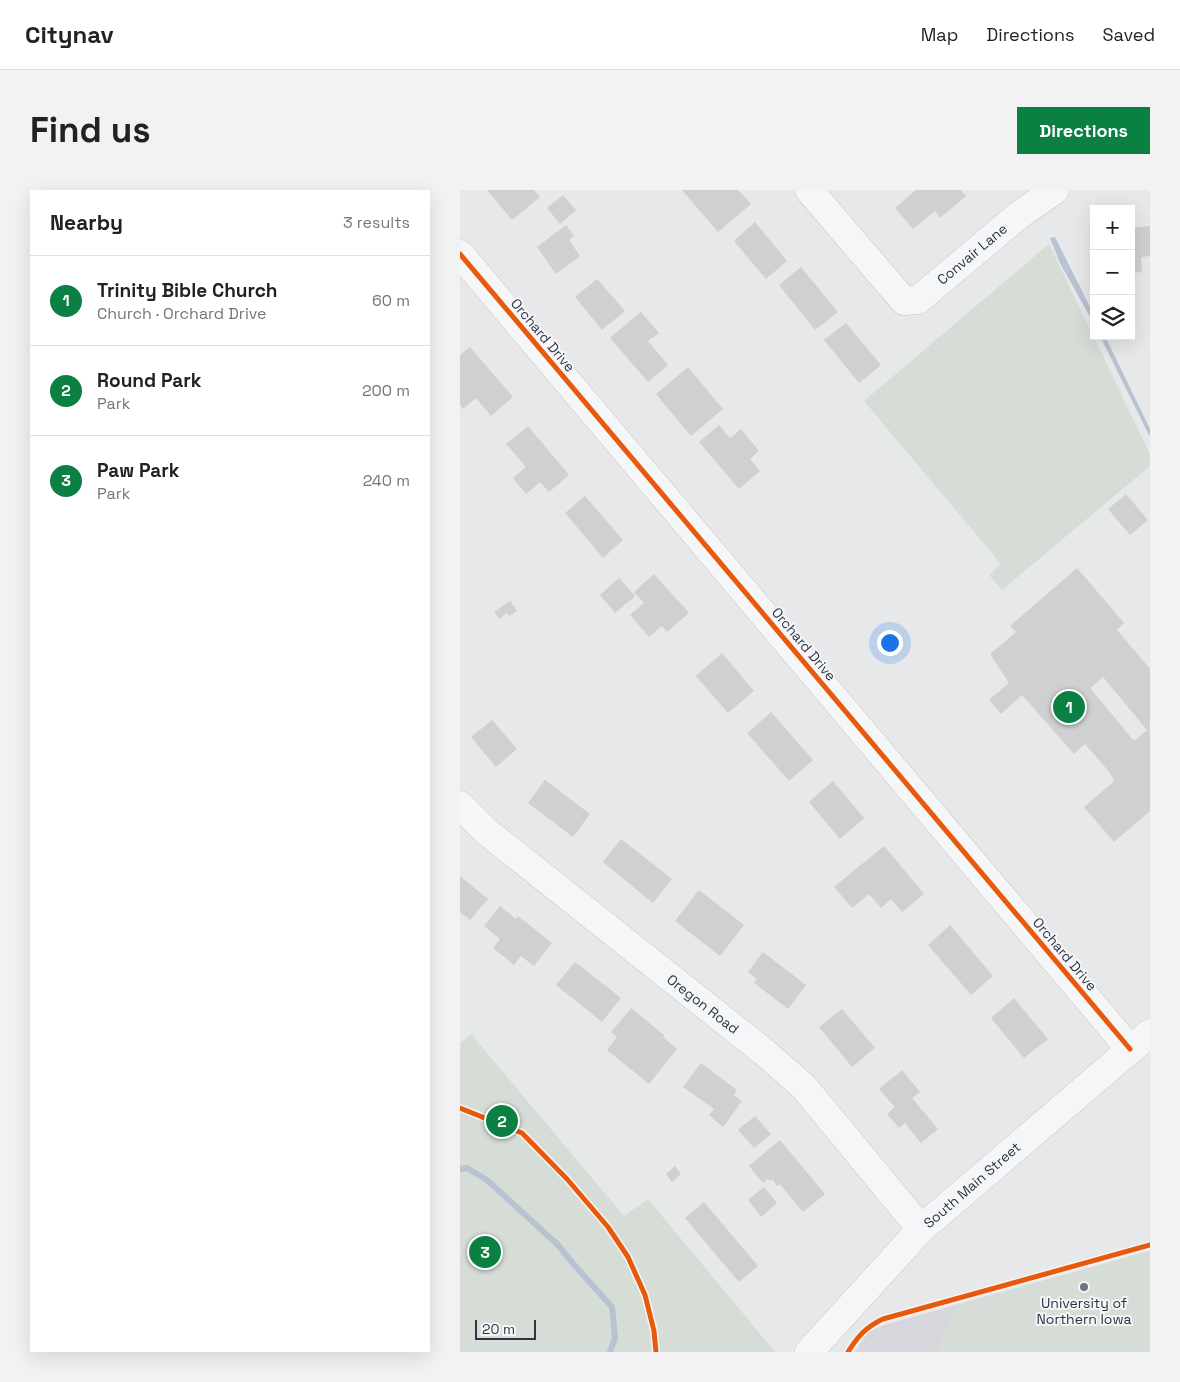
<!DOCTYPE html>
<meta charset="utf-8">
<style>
body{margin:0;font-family:"Space Grotesk",sans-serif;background:#f2f2f2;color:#222}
.controls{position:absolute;right:15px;top:15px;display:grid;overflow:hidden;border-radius:0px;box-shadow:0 5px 20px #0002}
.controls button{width:45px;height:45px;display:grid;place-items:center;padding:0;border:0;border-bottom:1px solid #e0e0e0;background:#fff;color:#222;font:25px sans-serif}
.scale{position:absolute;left:15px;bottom:12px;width:61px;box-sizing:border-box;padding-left:5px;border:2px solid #2e3442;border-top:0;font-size:14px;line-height:18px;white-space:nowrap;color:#2e3442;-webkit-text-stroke:4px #f5f6f8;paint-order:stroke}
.you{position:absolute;left:429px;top:452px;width:18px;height:18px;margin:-12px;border:4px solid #fff;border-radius:50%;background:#1a73e8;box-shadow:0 0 0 8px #1a73e833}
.badge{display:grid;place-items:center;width:32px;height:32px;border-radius:50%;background:#0b8043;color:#fff;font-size:16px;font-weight:700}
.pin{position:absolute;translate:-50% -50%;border:2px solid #fff;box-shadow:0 1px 5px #0006}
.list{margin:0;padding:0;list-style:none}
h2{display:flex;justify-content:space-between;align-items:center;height:65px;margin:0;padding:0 20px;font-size:21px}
h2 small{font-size:16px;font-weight:400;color:#767676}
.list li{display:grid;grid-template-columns:32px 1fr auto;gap:15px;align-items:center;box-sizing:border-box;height:90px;padding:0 20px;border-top:1px solid #e0e0e0}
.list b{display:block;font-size:19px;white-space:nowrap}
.list p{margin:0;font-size:16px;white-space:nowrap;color:#767676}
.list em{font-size:16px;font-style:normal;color:#767676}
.icon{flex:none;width:28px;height:28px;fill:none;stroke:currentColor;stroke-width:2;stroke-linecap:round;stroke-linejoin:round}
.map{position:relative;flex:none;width:690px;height:1162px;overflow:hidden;border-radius:0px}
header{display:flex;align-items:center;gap:30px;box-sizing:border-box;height:70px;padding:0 25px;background:#fff;border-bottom:1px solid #e0e0e0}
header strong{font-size:24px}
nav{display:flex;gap:28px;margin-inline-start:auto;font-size:18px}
.intro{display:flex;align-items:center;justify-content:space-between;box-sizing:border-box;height:120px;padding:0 30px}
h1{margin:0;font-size:35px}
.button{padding:12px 22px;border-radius:0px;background:#0b8043;color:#fff;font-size:18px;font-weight:700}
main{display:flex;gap:30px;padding:0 30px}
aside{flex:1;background:#fff;border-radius:0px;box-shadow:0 5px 20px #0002}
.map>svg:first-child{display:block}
.built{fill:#d5d7dd}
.green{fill:#d6ddd7}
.water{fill:#b8c2d2}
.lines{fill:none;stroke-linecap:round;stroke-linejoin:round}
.stream{stroke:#b8c2d2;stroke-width:6}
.building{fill:#ced0d2;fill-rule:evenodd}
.minor-casing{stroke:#c4c6c8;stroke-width:29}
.minor{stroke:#f5f6f7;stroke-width:28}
.cycleway-casing{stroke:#f5f6f8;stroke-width:8}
.cycleway{stroke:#e8590c;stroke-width:5}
.poi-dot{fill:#6e737d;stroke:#f5f6f8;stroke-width:2}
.labels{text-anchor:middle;stroke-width:4;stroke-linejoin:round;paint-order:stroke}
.street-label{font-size:14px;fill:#2e3442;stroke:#f5f6f8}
.poi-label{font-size:14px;fill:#2e3442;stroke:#f5f6f8}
</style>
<header>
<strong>Citynav</strong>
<nav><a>Map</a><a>Directions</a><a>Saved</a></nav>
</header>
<div class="intro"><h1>Find us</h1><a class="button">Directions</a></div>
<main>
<aside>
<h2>Nearby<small>3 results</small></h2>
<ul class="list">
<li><span class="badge">1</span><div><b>Trinity Bible Church</b><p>Church · Orchard Drive</p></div><em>60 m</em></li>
<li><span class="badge">2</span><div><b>Round Park</b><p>Park</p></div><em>200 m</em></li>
<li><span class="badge">3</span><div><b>Paw Park</b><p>Park</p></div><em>240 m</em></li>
</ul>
</aside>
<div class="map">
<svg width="690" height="1162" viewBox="0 0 690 1162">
<rect width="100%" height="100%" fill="#e6e8ea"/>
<!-- built -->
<polygon class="built" points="690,1061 690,1162 395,1162 406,1145 412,1140 428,1134"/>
<!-- green -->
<g class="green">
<polygon points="589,54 690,264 690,276 542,400 529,385 541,374 404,211"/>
<polygon points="11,844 164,1026 188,1009 315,1162 0,1162 0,853"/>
<polygon points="690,1061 690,1162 476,1162 498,1116"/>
</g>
<!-- water -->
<g class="water">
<polygon points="595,47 634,125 634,134 600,73 590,48"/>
<polygon points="640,146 645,146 690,239 690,247"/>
</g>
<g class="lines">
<!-- stream -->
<polyline class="stream" points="0,979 7,978 27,990 97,1054 116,1077 152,1117 155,1148 150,1162"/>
</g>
<!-- building -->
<g class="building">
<polygon points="27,0 74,0 80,7 52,30"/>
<polygon points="222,0 278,0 291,14 258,42"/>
<polygon points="456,0 501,0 506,6 480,28 475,21 453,39 435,18"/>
<polygon points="103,5 116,20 100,34 87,18"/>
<polygon points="295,32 327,71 306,89 274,51"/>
<polygon points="106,35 114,46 109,50 120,66 96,84 77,57"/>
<polygon points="690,36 690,66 681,67 682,82 671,83 671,38"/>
<polygon points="341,77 378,122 355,140 319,95"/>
<polygon points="137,89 165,121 142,140 115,107"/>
<polygon points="181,122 199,143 188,151 208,175 188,192 150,148"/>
<polygon points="386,133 421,175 399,193 364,150"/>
<polygon points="10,157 53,207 31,226 16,208 3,219 0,215 0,165"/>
<polygon points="228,177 263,219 231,246 196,204"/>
<polygon points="259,235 270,248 281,239 299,261 290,269 300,281 279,299 239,252"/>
<polygon points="68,236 109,285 89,302 80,292 66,304 53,288 66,277 46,254"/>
<polygon points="666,304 688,330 670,345 648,319"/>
<polygon points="125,306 163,350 143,368 105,323"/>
<path d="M617,378l47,55 -7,7 33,39v142l-36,31 -30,-35 30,-26 -4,-8 -25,-29 -11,10 -52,-59 -21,19 -12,-14 20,-17 -19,-29 26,-22 -6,-6zM643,487l44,53 -13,11 -44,-53z"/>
<polygon points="194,384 229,423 207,442 202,436 189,447 170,425 184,413 174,402"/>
<polygon points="159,388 175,406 155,423 140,405"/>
<polygon points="50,411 57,421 49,426 47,423 39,429 34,422"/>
<polygon points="262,463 294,501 268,523 236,486"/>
<polygon points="311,522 353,570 329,591 287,543"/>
<polygon points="32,530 57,559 36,577 11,547"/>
<polygon points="85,590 130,624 113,647 68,613"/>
<polygon points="373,591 404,628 380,649 349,612"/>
<polygon points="161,649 212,689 193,713 143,672"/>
<polygon points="424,656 464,704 442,722 431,709 421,718 409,704 392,718 374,697"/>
<polygon points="0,686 28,709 10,730 0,722"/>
<polygon points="239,700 284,735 260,766 215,731"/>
<polygon points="40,716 56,729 58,726 92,753 74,776 61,766 54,775 33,758 40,749 24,736"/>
<polygon points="490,735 533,786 511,805 468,755"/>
<polygon points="303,762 346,795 328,819 294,793 297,789 288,782"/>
<polygon points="115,772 161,808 142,832 96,795"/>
<polygon points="554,808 588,849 564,868 531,828"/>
<polygon points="171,818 204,845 203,847 217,859 189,894 147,860 157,847 151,842"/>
<polygon points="382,819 415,858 392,877 359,837"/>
<polygon points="241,873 277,900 274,905 282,911 263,937 249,925 254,919 223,897"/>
<polygon points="442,880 460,902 452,908 478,939 461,953 445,933 439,938 427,924 435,917 419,899"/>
<polygon points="295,926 311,944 294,958 278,940"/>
<polygon points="320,950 365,1004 343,1022 320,994 317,996 312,989 310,991 308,989 303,993 289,976"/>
<polygon points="215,976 221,984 212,992 206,984"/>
<polygon points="304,997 317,1013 301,1027 288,1010"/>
<polygon points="244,1012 298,1076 279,1092 225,1028"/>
</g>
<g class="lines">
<defs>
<g id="minor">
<polyline points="349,0 444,111 458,110 559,25 595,0"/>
<polyline points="0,64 670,859"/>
<polyline points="0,615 27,642 304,862 344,897 461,1039"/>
<polyline points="349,1162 461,1039 690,843"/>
</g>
</defs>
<!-- minor casing -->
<use href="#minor" class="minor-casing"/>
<!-- minor -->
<use href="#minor" class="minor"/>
<defs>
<g id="cycleway">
<polyline points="0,64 670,859"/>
<polyline points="0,918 62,943 107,989 148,1037 168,1067 185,1105 194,1141 196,1162"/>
<path d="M388,1162c10,-16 18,-25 35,-33l267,-74"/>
</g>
</defs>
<!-- cycleway casing -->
<use href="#cycleway" class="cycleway-casing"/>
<!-- cycleway -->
<use href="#cycleway" class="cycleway"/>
</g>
<!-- markers -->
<circle class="poi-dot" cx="624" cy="1097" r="5"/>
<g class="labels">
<!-- street labels -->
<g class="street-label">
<text transform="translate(512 64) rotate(-40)" y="5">Convair Lane</text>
<text transform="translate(83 145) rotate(50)" y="5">Orchard Drive</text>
<text transform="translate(344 454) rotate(50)" y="5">Orchard Drive</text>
<text transform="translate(605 764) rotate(50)" y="5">Orchard Drive</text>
<text transform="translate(243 814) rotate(38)" y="5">Oregon Road</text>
<text transform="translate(512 995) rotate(-41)" y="5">South Main Street</text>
</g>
<!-- poi labels -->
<g class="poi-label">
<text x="624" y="1118">University of<tspan x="624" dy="16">Northern Iowa</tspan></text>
</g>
</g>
</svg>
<div class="controls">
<button>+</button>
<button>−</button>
<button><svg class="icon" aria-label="layers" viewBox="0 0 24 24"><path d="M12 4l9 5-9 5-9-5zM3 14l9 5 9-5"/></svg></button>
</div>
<div class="scale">20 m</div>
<div class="you"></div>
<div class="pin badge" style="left:609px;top:517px">1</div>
<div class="pin badge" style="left:42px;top:931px">2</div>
<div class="pin badge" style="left:25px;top:1062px">3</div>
</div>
</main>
